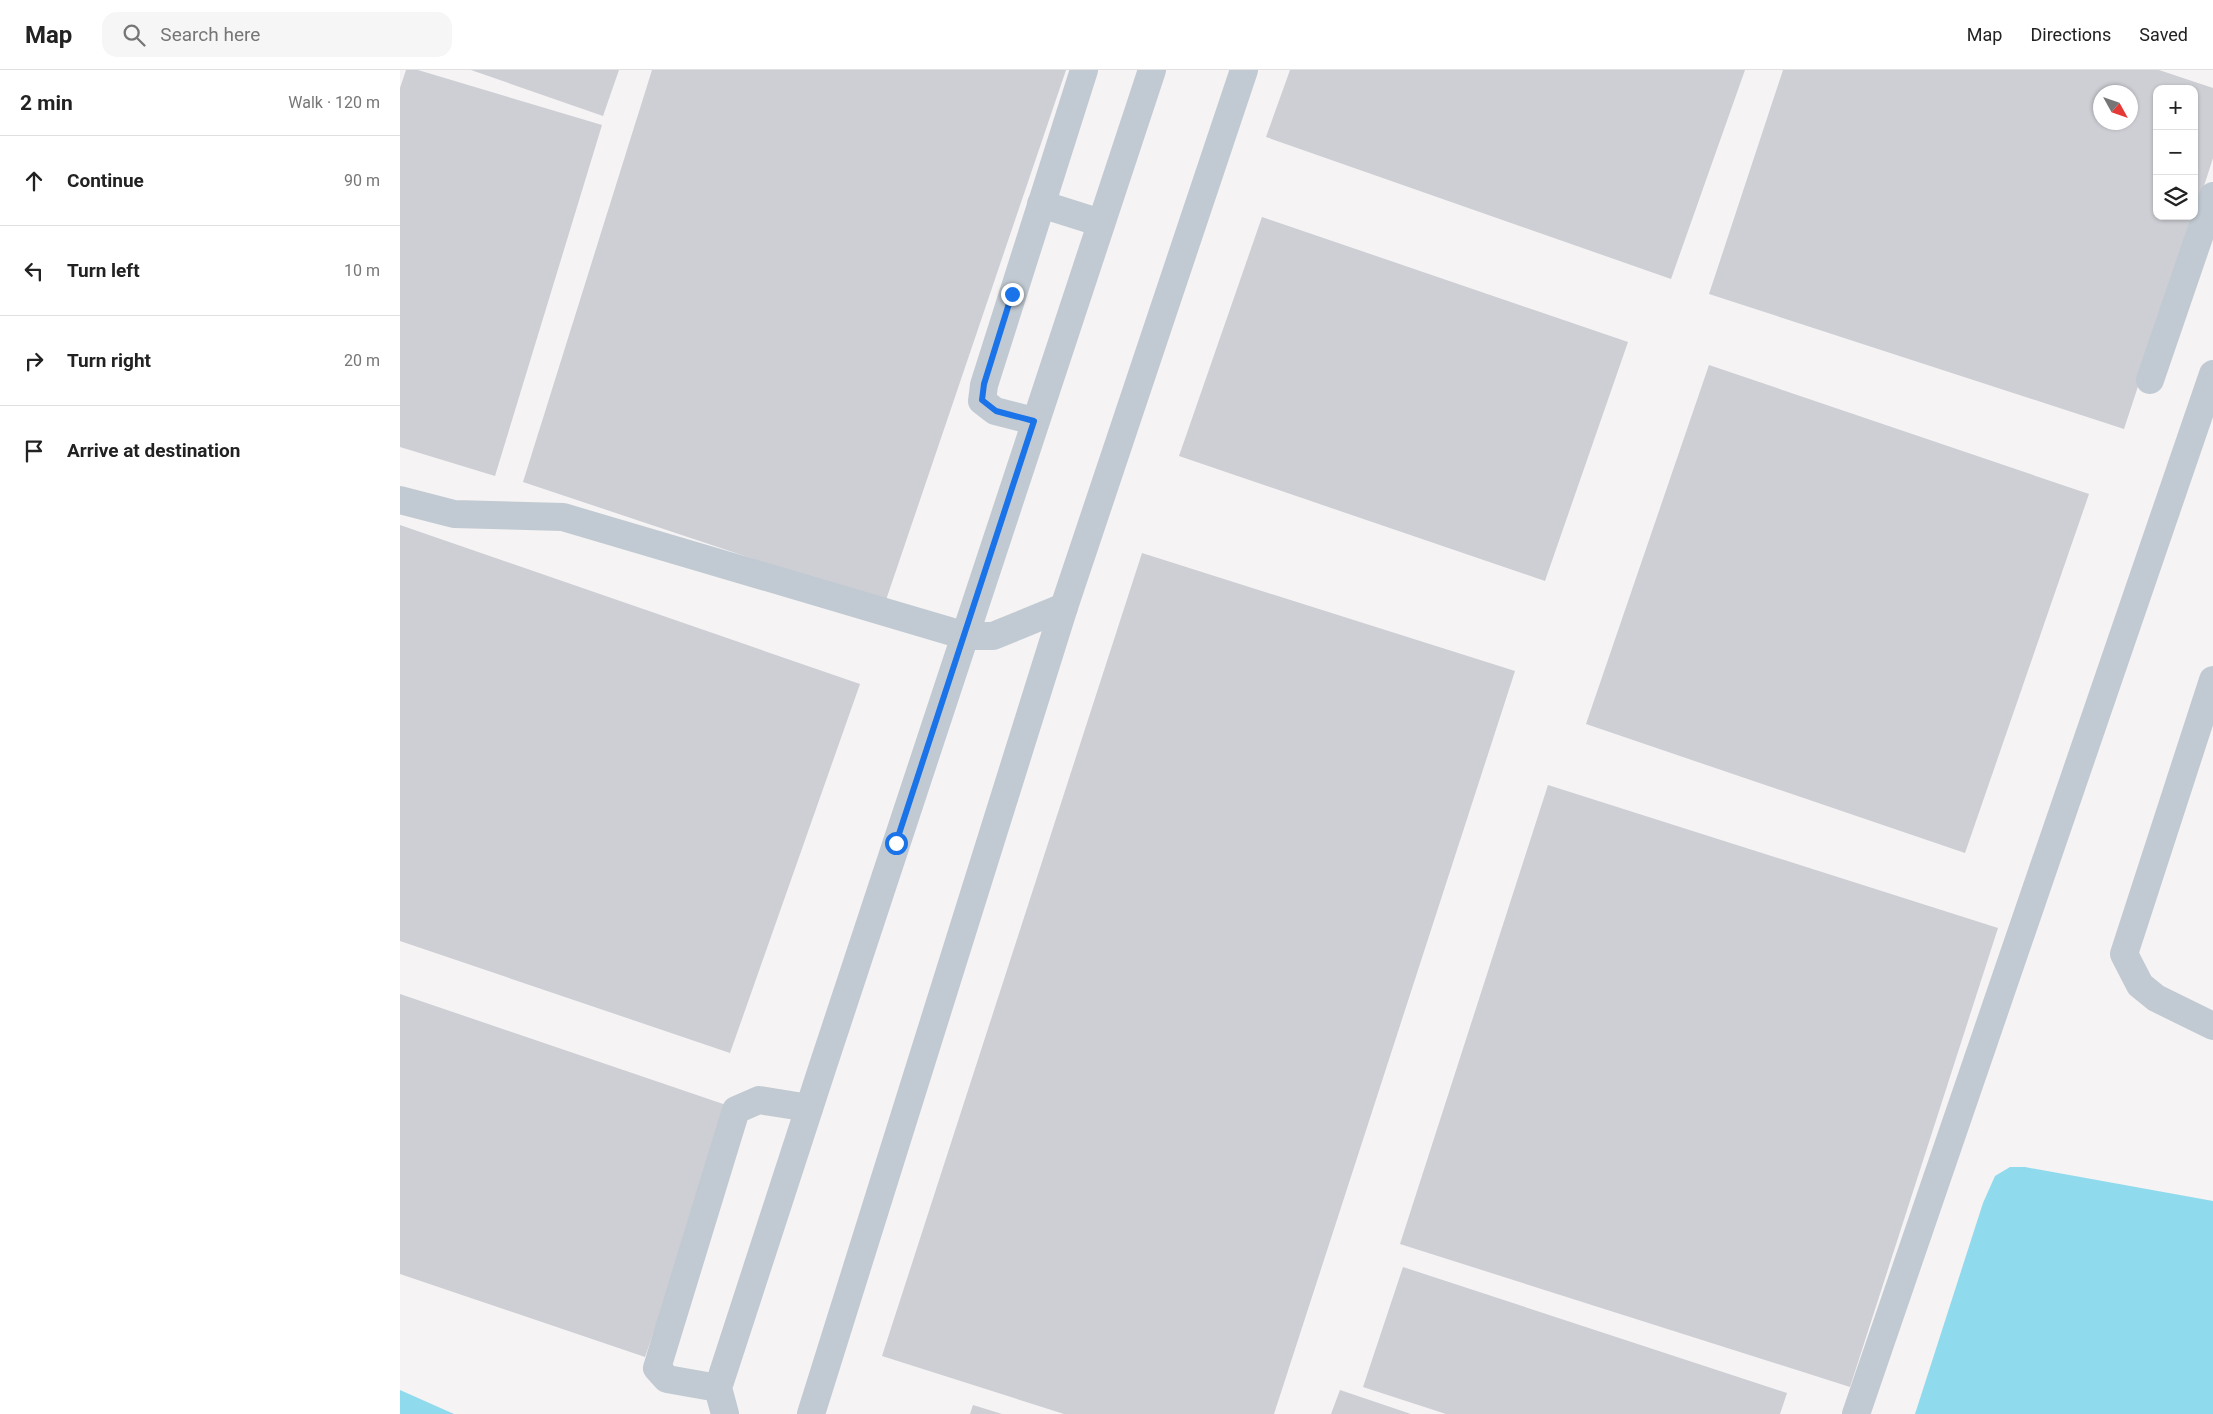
<!DOCTYPE html>
<meta charset="utf-8">
<style>
body{margin:0;font-family:Roboto,sans-serif;background:#f6f6f6;color:#222}
.controls{position:absolute;right:15px;top:15px;display:grid;overflow:hidden;border-radius:10px;box-shadow:0 1px 4px #0004}
.controls button{width:45px;height:45px;display:grid;place-items:center;padding:0;border:0;border-bottom:1px solid #e0e0e0;background:#fff;color:#222;font:25px sans-serif}
.compass{position:absolute;left:1693px;top:15px;width:45px;height:45px;border-radius:50%;background:#fff;box-shadow:0 1px 4px #0004;rotate:130deg}
.stop{position:absolute;width:15px;height:15px;margin:-11px;border:4px solid #1a73e8;border-radius:50%;background:#fff}
.stop.end{background:#1a73e8;border-color:#fff;box-shadow:0 1px 5px #0008}
.list{margin:0;padding:0;list-style:none}
h2{display:flex;justify-content:space-between;align-items:center;height:65px;margin:0;padding:0 20px;font-size:21px}
h2 small{font-size:16px;font-weight:400;color:#767676}
.list li{display:grid;grid-template-columns:32px 1fr auto;gap:15px;align-items:center;box-sizing:border-box;height:90px;padding:0 20px;border-top:1px solid #e0e0e0}
.list b{display:block;font-size:19px;white-space:nowrap}
.list em{font-size:16px;font-style:normal;color:#767676}
.icon{flex:none;width:28px;height:28px;fill:none;stroke:currentColor;stroke-width:2;stroke-linecap:round;stroke-linejoin:round}
.map{position:relative;flex:none;width:1813px;height:1344px;overflow:hidden}
header{display:flex;align-items:center;gap:30px;box-sizing:border-box;height:70px;padding:0 25px;background:#fff;border-bottom:1px solid #e0e0e0}
header strong{font-size:24px}
nav{display:flex;gap:28px;margin-inline-start:auto;font-size:18px}
.search{width:350px;height:45px;background:#f6f6f6;display:flex;align-items:center;gap:12px;box-sizing:border-box;padding:0 18px;border-radius:15px;color:#767676;font-size:19px}
main{display:flex}
aside{flex:1;background:#fff}
.map>svg:first-child{display:block}
.water{fill:#90daee}
.building{fill:#cdcfd5;fill-rule:evenodd}
.lines{fill:none;stroke-linecap:round;stroke-linejoin:round}
.minor{stroke:#c1cad2;stroke-width:28}
.route{stroke:#1a73e8;stroke-width:6}
</style>
<header>
<strong>Map</strong>
<div class="search"><svg class="icon" aria-label="search" viewBox="0 0 24 24"><circle cx="10" cy="10" r="6"/><path d="M15 15l6 6"/></svg>Search here</div>
<nav><a>Map</a><a>Directions</a><a>Saved</a></nav>
</header>
<main>
<aside>
<h2>2 min<small>Walk · 120 m</small></h2>
<ul class="list">
<li><svg class="icon" aria-label="ahead" viewBox="0 0 24 24"><path d="M12 20V5M6 11l6-6 6 6"/></svg><div><b>Continue</b></div><em>90 m</em></li>
<li><svg class="icon" aria-label="left" viewBox="0 0 24 24"><path d="M17 20v-9H6M10 6l-5 5 5 5"/></svg><div><b>Turn left</b></div><em>10 m</em></li>
<li><svg class="icon" aria-label="right" viewBox="0 0 24 24"><path d="M7 20v-9h11M14 6l5 5-5 5"/></svg><div><b>Turn right</b></div><em>20 m</em></li>
<li><svg class="icon" aria-label="arrive" viewBox="0 0 24 24"><path d="M6 21V4h12l-3 4 3 4H6"/></svg><div><b>Arrive at destination</b></div></li>
</ul>
</aside>
<div class="map">
<svg width="1813" height="1344" viewBox="0 0 1813 1344">
<rect width="100%" height="100%" fill="#f5f3f3"/>
<!-- water -->
<g class="water">
<polygon points="1610,1097 1625,1097 1813,1131 1813,1344 1515,1344 1583,1133 1595,1106"/>
<polygon points="0,1320 54,1344 0,1344"/>
</g>
<!-- building -->
<g class="building">
<polygon points="6,0 18,0 202,55 95,406 0,377 0,18"/>
<polygon points="71,0 219,0 203,46"/>
<polygon points="252,0 666,0 485,533 123,412"/>
<polygon points="890,0 1345,0 1271,209 866,67"/>
<path d="M1383,0h376l54,18v70l-18,56 -1,-125h-37v127h37l-70,213 -415,-135zM1700,22h30v30h-30z"/>
<polygon points="862,147 1228,272 1145,511 779,386"/>
<polygon points="1309,295 1689,424 1565,783 1186,654"/>
<polygon points="0,455 460,614 330,983 0,871"/>
<polygon points="742,483 1115,601 874,1344 664,1344 482,1286"/>
<polygon points="1148,715 1598,858 1450,1317 1000,1174"/>
<polygon points="0,924 332,1037 245,1287 0,1204"/>
<polygon points="1003,1197 1387,1323 1380,1344 1046,1344 963,1317"/>
<polygon points="940,1320 1011,1344 931,1344"/>
<polygon points="573,1335 602,1344 570,1344"/>
</g>
<g class="lines">
<!-- minor -->
<g class="minor">
<polyline points="641,134 701,153"/>
<polyline points="1750,310 1813,126"/>
<polyline points="634,351 595,341 582,331 584,315 684,0"/>
<polyline points="0,430 54,444 163,447 566,566 593,566 664,537"/>
<polyline points="1813,610 1724,884 1740,915 1756,928 1813,956"/>
<polyline points="318,1318 267,1309 257,1298 336,1040 359,1030 409,1038"/>
<path d="M325,1344l-7,-26c143,-440 287,-880 434,-1318"/>
<polyline points="411,1344 664,537 844,0"/>
<polyline points="1456,1344 1813,304"/>
</g>
</g>
<g class="lines">
<!-- route -->
<polyline class="route" points="496,773 634,351 596,341 582,330 584,314 612,224"/>
</g>
</svg>
<div class="controls">
<button>+</button>
<button>−</button>
<button><svg class="icon" aria-label="layers" viewBox="0 0 24 24"><path d="M12 4l9 5-9 5-9-5zM3 14l9 5 9-5"/></svg></button>
</div>
<svg class="compass" viewBox="-18 -18 36 36"><path d="M0-13l5 13h-10z" fill="#e53935"/><path d="M0 13l5-13h-10z" fill="#767676"/></svg>
<div class="stop" style="left:496px;top:773px"></div>
<div class="stop end" style="left:612px;top:224px"></div>
</div>
</main>
